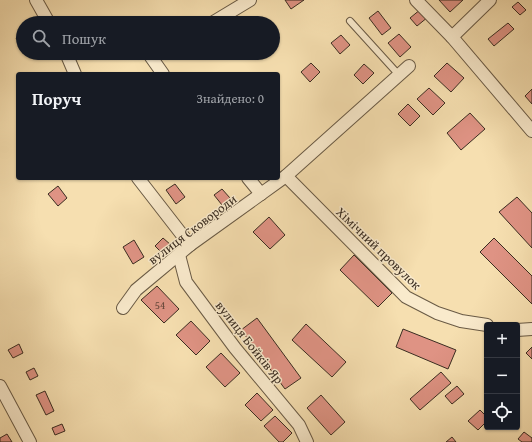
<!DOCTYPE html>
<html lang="uk">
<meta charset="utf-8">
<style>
body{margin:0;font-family:"Gentium Book Plus",serif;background:#242831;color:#f1f3f6}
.controls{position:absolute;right:12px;bottom:12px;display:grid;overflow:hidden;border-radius:4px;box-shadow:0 1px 3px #0004}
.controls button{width:36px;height:36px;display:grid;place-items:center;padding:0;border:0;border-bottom:1px solid #363941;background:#171b24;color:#f1f3f6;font:20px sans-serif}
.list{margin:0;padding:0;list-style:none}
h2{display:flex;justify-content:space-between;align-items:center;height:52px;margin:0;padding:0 16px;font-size:17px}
h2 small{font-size:13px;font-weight:400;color:#9ea1a6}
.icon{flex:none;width:22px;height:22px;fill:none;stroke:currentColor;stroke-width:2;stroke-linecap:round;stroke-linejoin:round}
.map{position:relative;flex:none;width:532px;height:442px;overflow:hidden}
.search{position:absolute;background:#171b24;box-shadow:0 1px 3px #0004;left:16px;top:16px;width:264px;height:44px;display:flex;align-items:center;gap:10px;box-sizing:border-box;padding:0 14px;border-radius:22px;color:#9ea1a6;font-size:15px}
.panel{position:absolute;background:#171b24;box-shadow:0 1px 3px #0004;left:16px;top:72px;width:264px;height:108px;border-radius:4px}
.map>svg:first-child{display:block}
.building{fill:#df9384;stroke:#3a2d21}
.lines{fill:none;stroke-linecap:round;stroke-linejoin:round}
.service-casing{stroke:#695a45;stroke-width:8}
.minor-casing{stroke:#695a45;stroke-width:14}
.service{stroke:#f9eacc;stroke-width:6}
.minor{stroke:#f9eacc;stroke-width:12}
.labels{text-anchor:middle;stroke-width:3;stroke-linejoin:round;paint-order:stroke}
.number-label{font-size:11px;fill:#63463a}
.street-label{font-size:13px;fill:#3a2d21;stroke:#f9eacc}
</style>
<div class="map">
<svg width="532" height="442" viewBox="0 0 532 442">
<rect width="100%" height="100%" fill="#f6dfb0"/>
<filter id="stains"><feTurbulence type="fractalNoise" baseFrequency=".005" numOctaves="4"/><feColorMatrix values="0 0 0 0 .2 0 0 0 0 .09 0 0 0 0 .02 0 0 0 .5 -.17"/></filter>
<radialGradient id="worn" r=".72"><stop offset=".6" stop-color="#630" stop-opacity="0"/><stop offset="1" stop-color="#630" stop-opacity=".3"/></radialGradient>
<!-- building -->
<g class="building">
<polygon points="285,0 304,0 291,9"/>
<polygon points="439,0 463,0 450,12"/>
<polygon points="518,2 526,10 520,15 512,7"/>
<polygon points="421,9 428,17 417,26 410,18"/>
<polygon points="378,11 391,28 382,35 369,18"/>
<polygon points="258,18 261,23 251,23"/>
<polygon points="508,23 514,29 494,46 488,39"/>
<polygon points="23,34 23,48 22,48 16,38"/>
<polygon points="399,34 411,47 400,57 388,43"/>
<polygon points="341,35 350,45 340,54 331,43"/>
<polygon points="311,63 320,72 310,82 301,72"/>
<polygon points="447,63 464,78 451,92 434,76"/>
<polygon points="364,64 374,73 363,84 354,75"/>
<polygon points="429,88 445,103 433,115 417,99"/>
<polygon points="532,89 532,104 525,96"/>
<polygon points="408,104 420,116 410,126 398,114"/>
<polygon points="470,113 485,129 461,150 447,133"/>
<polygon points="175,184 185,197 176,204 166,190"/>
<polygon points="58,186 67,198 58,206 48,194"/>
<polygon points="222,189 230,198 222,205 214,195"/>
<polygon points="517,197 532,213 532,248 499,212"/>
<polygon points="269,217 285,235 270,249 253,232"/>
<polygon points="163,238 171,245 163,254 155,246"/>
<polygon points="494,238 532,276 532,304 480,252"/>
<polygon points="134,240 144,257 133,264 123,247"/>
<polygon points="354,255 392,293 378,307 340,270"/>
<polygon points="157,286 179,309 164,323 141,300"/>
<polygon points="257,318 301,378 285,389 241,330"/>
<polygon points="191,321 210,341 196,355 176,335"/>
<polygon points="306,324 346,362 332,377 292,340"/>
<polygon points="403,329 456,350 448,369 396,347"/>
<polygon points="19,344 23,353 13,358 8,350"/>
<polygon points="532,347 532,359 526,353"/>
<polygon points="221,353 240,373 225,387 206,367"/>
<polygon points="34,368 38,376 30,380 26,372"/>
<polygon points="441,372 451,383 420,410 410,399"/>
<polygon points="457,386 464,394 452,404 445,396"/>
<polygon points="45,391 54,411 46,415 36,395"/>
<polygon points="257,393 273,410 261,421 245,405"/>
<polygon points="321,395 345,422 331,435 307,408"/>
<polygon points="480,410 487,417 487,421 478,430 468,421"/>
<polygon points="275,416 292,433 283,442 279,442 264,426"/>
<polygon points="62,424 65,431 55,435 52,428"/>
<polygon points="524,432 532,438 532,442 522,442 518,439"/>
<polygon points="7,434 12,442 0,442 0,438"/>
<polygon points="452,437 456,442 446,442"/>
</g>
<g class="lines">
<defs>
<polyline id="service" points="350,21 399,75"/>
<g id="minor">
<polyline points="36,0 49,23"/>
<polyline points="416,0 452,37 532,131"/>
<polyline points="212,23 250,0"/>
<polyline points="452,37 490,0"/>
<polyline points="66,53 75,74"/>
<polyline points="158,53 151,57 163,74"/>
<polyline points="286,176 406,297 437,313 461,321 487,325"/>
<polyline points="138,178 190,245"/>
<polyline points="248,178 261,194"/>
<polyline points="179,255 186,282 235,348 299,425 307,442"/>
<polyline points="123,308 136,290 190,245 286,176 409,66"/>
<polyline points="517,330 532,329"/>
<polyline points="0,386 30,442"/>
</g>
</defs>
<!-- service casing -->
<use href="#service" class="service-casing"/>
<!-- minor casing -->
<use href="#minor" class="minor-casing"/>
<!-- service -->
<use href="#service" class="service"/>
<!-- minor -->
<use href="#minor" class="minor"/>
</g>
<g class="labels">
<!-- number labels -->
<g class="number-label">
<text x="160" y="309">54</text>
</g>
<!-- street labels -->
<g class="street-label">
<text transform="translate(192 229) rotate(-37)" y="5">вулиця Сковороди</text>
<text transform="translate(379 248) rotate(44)" y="5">Хімічний провулок</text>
<text transform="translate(250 342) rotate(52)" y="5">вулиця Бойків Яр</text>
</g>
</g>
<rect width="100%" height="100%" filter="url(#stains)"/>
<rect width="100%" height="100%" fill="url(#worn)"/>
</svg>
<div class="controls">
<button>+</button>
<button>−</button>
<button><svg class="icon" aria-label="locate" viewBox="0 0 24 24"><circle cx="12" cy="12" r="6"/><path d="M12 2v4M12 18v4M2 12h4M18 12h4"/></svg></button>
</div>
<div class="search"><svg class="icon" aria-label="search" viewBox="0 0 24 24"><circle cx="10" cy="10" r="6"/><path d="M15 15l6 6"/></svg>Пошук</div>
<section class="panel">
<h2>Поруч<small>Знайдено: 0</small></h2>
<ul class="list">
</ul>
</section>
</div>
